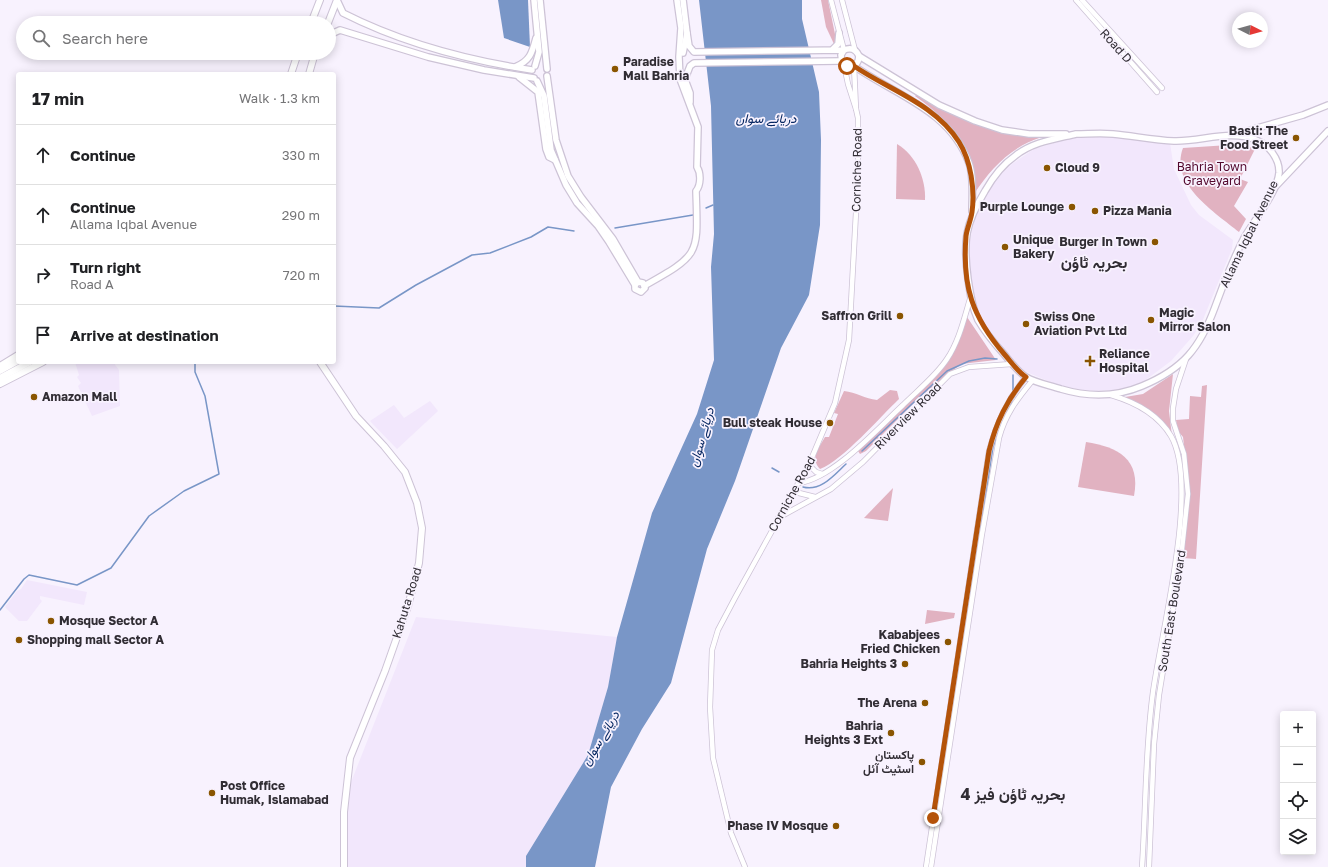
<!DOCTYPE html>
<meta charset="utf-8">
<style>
body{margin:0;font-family:"Golos Text",Vazirmatn,sans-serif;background:#f2f2f2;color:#202124}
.controls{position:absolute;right:12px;bottom:12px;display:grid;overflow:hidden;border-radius:4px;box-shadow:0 2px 10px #0003}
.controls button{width:36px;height:36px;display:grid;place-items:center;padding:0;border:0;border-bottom:1px solid #e0e0e0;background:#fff;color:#202124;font:20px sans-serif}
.compass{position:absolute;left:1232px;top:12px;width:36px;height:36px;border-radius:50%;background:#fff;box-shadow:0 2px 10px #0003;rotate:96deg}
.stop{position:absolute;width:12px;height:12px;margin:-9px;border:3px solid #b45309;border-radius:50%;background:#fff}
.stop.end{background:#b45309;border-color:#fff;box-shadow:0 1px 4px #0008}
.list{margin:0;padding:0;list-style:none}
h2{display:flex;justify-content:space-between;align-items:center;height:52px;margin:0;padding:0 16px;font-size:17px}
h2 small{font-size:13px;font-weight:400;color:#757577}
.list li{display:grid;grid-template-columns:26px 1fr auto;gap:12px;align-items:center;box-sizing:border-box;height:60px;padding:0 16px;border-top:1px solid #e0e0e0}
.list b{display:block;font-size:15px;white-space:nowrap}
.list p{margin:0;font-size:13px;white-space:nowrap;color:#757577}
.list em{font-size:13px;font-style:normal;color:#757577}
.icon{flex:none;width:22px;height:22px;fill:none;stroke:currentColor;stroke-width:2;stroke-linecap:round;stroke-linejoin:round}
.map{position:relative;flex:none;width:1328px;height:867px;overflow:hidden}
.search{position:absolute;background:#fff;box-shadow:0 2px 10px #0003;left:16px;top:16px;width:320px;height:44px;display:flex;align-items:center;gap:10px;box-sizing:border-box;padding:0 14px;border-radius:22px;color:#757577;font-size:15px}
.panel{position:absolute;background:#fff;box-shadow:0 2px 10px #0003;left:16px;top:72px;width:320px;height:292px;border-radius:4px}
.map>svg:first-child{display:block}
.built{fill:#f2e7fc}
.green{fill:#e1b2c1}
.water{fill:#7996c7}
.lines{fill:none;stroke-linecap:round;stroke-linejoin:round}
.stream{stroke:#7996c7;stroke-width:1.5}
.tertiary-casing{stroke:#cdc3d6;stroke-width:6}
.secondary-casing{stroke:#cdc3d6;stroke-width:8}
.trunk-casing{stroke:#cdc3d6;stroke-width:8}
.tertiary{stroke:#fff;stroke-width:4.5}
.secondary{stroke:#fff;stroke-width:5.5}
.trunk{stroke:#fff;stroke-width:6}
.route{stroke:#b45309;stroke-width:5}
.poi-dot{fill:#8a5501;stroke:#f8f2fe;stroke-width:1.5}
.labels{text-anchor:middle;stroke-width:3.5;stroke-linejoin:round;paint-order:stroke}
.street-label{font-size:12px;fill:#312d34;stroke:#f8f2fe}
.poi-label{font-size:12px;font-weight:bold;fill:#312d34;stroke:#f8f2fe;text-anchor:start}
.park-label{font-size:12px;fill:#53082d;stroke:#f8f2fe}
.water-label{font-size:13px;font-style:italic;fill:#062762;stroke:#f8f2fe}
.district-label{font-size:16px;font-weight:bold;fill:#312d34;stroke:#f8f2fe}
</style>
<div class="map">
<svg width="1328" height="867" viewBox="0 0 1328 867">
<rect width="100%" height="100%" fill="#f8f2fe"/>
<!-- built -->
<g class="built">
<polygon points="1105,136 1170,143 1174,169 1191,205 1199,215 1233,240 1232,249 1202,322 1193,336 1171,361 1139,385 1118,390 1085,391 1055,384 1024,371 1011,360 993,339 972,299 968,251 975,215 987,192 1001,174 1012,164 1034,149 1057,142 1075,138"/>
<polygon points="75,362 113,362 119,370 120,406 92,416 78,386 81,383 77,377 79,375"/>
<polygon points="430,401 438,411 397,449 370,421 394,405 404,418"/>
<polygon points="27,580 87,592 84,605 40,596 40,599 42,601 27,621 19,621 5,607 17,591 21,589"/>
<polygon points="416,617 617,637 608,687 588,755 526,856 526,867 346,867 346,795"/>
</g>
<!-- green -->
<g class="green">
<polygon points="821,0 828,0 836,39 834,44 826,27"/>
<path d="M917,94l60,30 65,13c-30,9 -51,31 -68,57 -2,-12 -2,-26 -6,-37 -9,-27 -31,-45 -53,-61z"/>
<path d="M897,144c19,11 29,35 28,56l-29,-1z"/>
<path d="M1244,144l11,5 -15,30 8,3 -14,24 12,13 -7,13c-23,-19 -70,-48 -56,-84z"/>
<polygon points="967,317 996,360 961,364 921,396 866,451 860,454 858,451 953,353"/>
<polygon points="1173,374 1169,411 1172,436 1154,415 1125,397 1143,394"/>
<polygon points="1207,385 1196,559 1183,558 1190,496 1183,437 1178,431 1176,420 1189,419 1190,396 1201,397 1202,386"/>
<path d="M890,390l7,1 2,8c-19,18 -56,61 -79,70 -10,-11 -1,-21 5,-32h4l9,-23 -4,-1 10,-22c12,1 21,8 33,9z"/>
<path d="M1086,442c32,5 55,17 48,54l-56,-9z"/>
<polygon points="893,488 888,521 864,518"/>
<polygon points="927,610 955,613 954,618 925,624"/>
</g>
<!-- water -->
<g class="water">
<polygon points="498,0 528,0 530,47 504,38"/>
<polygon points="699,0 802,0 802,19 819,92 821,140 820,225 809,295 781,348 735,481 707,549 671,683 642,729 611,787 595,867 526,867 526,856 588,755 608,687 617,637 652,513 697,414 714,360 711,267 714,234 711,106"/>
</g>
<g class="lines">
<!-- stream -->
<g class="stream">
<polyline points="706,208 713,205"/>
<polyline points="615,228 693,215"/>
<polyline points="334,306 379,308 416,285 472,255 490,253 531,237 548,227 574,231"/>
<polyline points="1013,390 1013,375"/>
<polyline points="862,451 947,371 969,361 985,358 997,359"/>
<polyline points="772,468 779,472"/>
<path d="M803,487c18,5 32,-13 43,-23"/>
<polyline points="0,610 24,579 29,575 77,585 111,568 149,516 184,491 219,474 205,396 195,372 195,362"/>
<polyline points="967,616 993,447 1003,419 1012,402"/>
<polyline points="944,763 964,632"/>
</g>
<defs>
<g id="tertiary">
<polyline points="831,0 844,50"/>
<polyline points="842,0 855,50"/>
<polyline points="1076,0 1157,92"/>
<polyline points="1082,0 1162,88"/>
<polyline points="844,65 848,84 856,109 854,66"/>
<path d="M1111,395c24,7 47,19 60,41 29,50 -10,197 -18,256 -8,58 -7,117 -11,175"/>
<polyline points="810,462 810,466 816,472 822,474"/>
<path d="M799,483c35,-5 79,-55 104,-78 15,-15 33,-29 44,-46 12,-18 17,-40 23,-60"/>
<polyline points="795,492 815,497"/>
<polyline points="778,518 831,489 863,462 950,374 969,367 1012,364"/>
<polyline points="745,867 731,833 713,758 710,707 712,650 718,630 736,596 810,462 835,403 849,340 858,176 858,118 856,109"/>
<path d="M926,867l63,-416c8,-29 18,-51 37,-74"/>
<path d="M931,867l51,-333 17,-96c6,-23 18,-39 33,-57"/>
<polyline points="1149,867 1154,744 1159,695 1180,567 1188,494 1184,454 1173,421 1173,408 1176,389 1186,359"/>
</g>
<g id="secondary">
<path d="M337,0l6,13c59,30 123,47 189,57"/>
<polyline points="534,0 539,52 535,66"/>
<polyline points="540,0 547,69"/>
<path d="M687,33l2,13 5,6 150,-2c7,-3 12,-1 15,6 0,7 -5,12 -12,10l-5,-3 -1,-8 3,-5"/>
<polyline points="329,35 340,30 428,57 484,70 534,78"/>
<polyline points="833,49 838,44 839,33"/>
<polyline points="683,53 687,33 683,0"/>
<polyline points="859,56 939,105 975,121 1002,130 1029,134 1066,134"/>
<path d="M854,66c41,29 96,44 115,97 5,14 3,33 3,48"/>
<path d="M515,67c15,-6 17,-14 21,-29"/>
<polyline points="547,76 556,140 568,176 581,197 613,239 638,282 643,283 645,288 641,292 635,289 635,285 638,282"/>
<polyline points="519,77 538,92 546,149 549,157 555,160"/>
<polyline points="684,77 690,93 690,102"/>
<polyline points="685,79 690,66 694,63 841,61"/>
<polyline points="537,81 544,96 551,150 566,185 577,203 598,226 609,242 635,285"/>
<path d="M1076,134c12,0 25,-1 37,0 21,2 40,6 61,7 27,1 56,-12 82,-1 12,4 24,19 23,33 -2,20 -25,47 -35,65 -11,22 -21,46 -29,69 -15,41 -32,62 -73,79 -26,11 -54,11 -81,3 -12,-4 -25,-6 -35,-12 -9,-6 -16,-16 -23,-24 -9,-10 -18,-21 -25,-33 -6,-13 -8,-27 -10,-41 -5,-38 -3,-55 17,-88 8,-14 17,-26 30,-35 17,-14 40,-17 61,-22z"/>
<polyline points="1236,134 1303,115 1328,105"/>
<polyline points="1276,186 1328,131"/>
<path d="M644,286c57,-32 54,-31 52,-95 5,-6 5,-18 1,-24l1,-40 -18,-48 -1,-22 2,-29 -4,-28"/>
</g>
<g id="trunk">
<polyline points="311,23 320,0"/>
<polyline points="328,23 337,0"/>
<polyline points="291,74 298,53"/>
<polyline points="309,74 315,53"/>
<polyline points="320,362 356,416 384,446 405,472 417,503 422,528 419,563 408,606 385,671 350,758 344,812 344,867"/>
<polyline points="0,366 18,355"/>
<polyline points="0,371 18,361"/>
<polyline points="0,378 30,362"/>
<polyline points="0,384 43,362"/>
</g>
</defs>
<!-- tertiary casing -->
<use href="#tertiary" class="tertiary-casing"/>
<!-- secondary casing -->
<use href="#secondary" class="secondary-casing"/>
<!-- trunk casing -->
<use href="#trunk" class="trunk-casing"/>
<!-- tertiary -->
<use href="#tertiary" class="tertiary"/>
<!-- secondary -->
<use href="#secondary" class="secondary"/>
<!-- trunk -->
<use href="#trunk" class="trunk"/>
</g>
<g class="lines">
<!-- route -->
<path class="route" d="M847,66h7c35,24 81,38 105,76 12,19 16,48 13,70 -1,8 -5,16 -6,24 -4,50 6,81 39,119 7,8 12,16 21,22 -19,23 -30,45 -37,74l-56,367"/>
</g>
<!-- markers -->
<g class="poi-dot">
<circle cx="615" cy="69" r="4"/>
<circle cx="1296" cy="138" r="4"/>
<circle cx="1047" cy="168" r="4"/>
<circle cx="1072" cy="207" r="4"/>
<circle cx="1095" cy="211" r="4"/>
<circle cx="1155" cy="242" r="4"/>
<circle cx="1005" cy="247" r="4"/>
<circle cx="900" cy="316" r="4"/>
<circle cx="1151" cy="320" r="4"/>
<circle cx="1026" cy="324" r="4"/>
<path d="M1088 355h4v4h4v4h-4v4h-4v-4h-4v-4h4z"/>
<circle cx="34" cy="397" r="4"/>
<circle cx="830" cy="423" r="4"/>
<circle cx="51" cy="621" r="4"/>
<circle cx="19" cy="640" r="4"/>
<circle cx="948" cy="642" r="4"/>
<circle cx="905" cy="664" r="4"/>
<circle cx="925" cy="703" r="4"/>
<circle cx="891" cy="733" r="4"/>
<circle cx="922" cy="762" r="4"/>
<circle cx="212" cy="793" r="4"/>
<circle cx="836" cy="826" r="4"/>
</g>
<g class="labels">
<!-- street labels -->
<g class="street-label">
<text transform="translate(1116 46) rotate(48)" y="4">Road D</text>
<text transform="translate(857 170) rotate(-89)" y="4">Corniche Road</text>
<text transform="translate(1249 234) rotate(-64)" y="4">Allama Iqbal Avenue</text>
<text transform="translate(908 416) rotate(-45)" y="4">Riverview Road</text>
<text transform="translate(792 494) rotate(-61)" y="4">Corniche Road</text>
<text transform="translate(407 603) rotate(-73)" y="4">Kahuta Road</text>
<text transform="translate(1172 611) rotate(-81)" y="4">South East Boulevard</text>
</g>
<!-- poi labels -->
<g class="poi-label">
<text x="623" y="66">Paradise<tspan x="623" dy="14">Mall Bahria</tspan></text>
<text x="1288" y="135" text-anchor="end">Basti: The<tspan x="1288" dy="14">Food Street</tspan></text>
<text x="1055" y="172">Cloud 9</text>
<text x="1064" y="211" text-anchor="end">Purple Lounge</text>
<text x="1103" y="215">Pizza Mania</text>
<text x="1013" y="244">Unique<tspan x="1013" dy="14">Bakery</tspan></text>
<text x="1147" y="246" text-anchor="end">Burger In Town</text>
<text x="1159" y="317">Magic<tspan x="1159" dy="14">Mirror Salon</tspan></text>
<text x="892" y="320" text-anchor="end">Saffron Grill</text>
<text x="1034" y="321">Swiss One<tspan x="1034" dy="14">Aviation Pvt Ltd</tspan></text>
<text x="1099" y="358">Reliance<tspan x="1099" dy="14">Hospital</tspan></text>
<text x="42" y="401">Amazon Mall</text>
<text x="822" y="427" text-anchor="end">Bull steak House</text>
<text x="59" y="625">Mosque Sector A</text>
<text x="940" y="639" text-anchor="end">Kababjees<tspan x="940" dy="14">Fried Chicken</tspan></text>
<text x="27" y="644">Shopping mall Sector A</text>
<text x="897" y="668" text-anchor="end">Bahria Heights 3</text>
<text x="917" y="707" text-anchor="end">The Arena</text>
<text x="883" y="730" text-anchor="end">Bahria<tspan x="883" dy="14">Heights 3 Ext</tspan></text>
<text x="914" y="759" text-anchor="end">پاکستان<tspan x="914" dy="14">اسٹیٹ آئل</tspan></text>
<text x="220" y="790">Post Office<tspan x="220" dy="14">Humak, Islamabad</tspan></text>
<text x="828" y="830" text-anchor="end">Phase IV Mosque</text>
</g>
<!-- park labels -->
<g class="park-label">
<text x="1212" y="171">Bahria Town<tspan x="1212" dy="14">Graveyard</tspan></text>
</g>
<!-- water labels -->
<g class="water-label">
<text x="766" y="123">دریائے سواں</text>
<text transform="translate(701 437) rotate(-74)" y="5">دریائے سواں</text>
<text transform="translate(600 738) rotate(-59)" y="5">دریائے سواں</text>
</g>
<!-- district labels -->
<g class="district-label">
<text x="1094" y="268">بحریہ ٹاؤن</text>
<text x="1013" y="800">بحریہ ٹاؤن فیز 4</text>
</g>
</g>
</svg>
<div class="controls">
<button>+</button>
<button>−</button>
<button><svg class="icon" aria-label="locate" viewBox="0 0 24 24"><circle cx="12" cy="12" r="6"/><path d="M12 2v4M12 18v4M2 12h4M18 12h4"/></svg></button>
<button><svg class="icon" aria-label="layers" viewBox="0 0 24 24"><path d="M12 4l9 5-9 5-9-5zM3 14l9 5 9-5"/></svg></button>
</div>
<svg class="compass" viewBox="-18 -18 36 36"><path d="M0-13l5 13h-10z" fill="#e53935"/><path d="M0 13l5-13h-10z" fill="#757577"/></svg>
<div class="stop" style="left:847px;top:66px"></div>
<div class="stop end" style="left:933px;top:818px"></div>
<div class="search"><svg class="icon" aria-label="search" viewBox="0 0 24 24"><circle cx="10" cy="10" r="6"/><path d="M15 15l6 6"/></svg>Search here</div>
<section class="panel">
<h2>17 min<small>Walk · 1.3 km</small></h2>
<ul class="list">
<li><svg class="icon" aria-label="ahead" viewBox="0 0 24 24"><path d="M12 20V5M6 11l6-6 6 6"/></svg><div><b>Continue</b></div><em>330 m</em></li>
<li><svg class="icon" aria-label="ahead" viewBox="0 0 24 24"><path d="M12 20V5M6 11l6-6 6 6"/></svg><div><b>Continue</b><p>Allama Iqbal Avenue</p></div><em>290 m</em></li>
<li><svg class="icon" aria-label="right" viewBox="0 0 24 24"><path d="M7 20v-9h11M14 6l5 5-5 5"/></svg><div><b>Turn right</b><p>Road A</p></div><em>720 m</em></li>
<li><svg class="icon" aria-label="arrive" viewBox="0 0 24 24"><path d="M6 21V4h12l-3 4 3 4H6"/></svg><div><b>Arrive at destination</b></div></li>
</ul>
</section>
</div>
